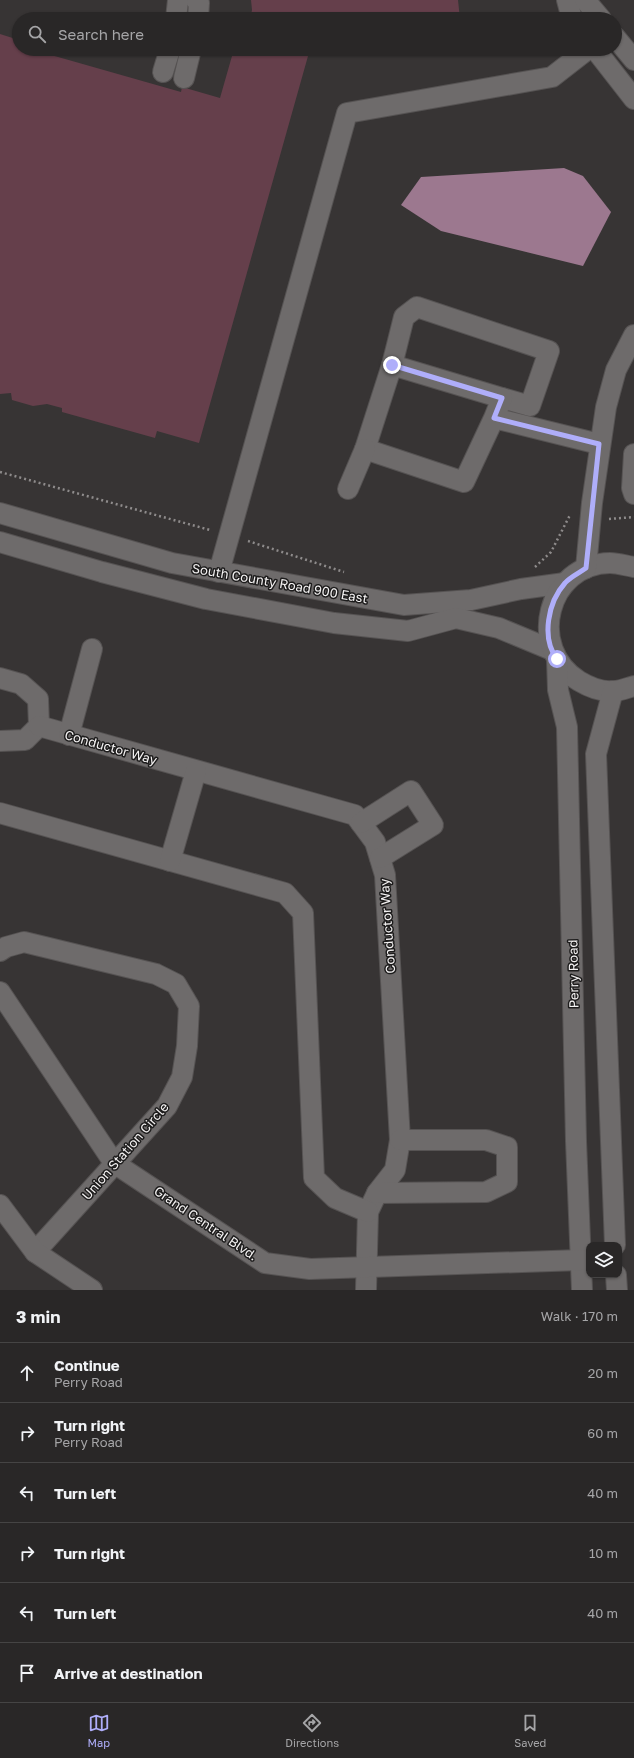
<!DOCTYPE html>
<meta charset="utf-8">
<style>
body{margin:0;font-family:"Golos Text",sans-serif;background:#353333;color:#f1f3f6}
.controls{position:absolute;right:12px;bottom:12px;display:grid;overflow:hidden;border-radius:8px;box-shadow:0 1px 3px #0004}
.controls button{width:36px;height:36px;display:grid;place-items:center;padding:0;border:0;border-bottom:1px solid #454444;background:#292727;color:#f1f3f6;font:20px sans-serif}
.stop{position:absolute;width:12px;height:12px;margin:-9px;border:3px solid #afaefa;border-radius:50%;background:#fff}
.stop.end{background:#afaefa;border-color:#fff;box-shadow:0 1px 4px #0008}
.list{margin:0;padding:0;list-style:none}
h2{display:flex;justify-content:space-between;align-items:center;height:52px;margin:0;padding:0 16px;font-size:17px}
h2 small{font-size:13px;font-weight:400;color:#a5a5a7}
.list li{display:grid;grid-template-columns:26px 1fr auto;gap:12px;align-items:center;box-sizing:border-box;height:60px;padding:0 16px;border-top:1px solid #454444}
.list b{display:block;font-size:15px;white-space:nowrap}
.list p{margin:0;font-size:13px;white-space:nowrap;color:#a5a5a7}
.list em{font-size:13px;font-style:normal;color:#a5a5a7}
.icon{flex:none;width:22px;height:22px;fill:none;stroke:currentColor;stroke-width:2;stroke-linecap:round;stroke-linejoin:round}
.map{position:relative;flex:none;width:634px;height:1290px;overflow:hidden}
.search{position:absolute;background:#292727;box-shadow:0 1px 3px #0004;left:12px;right:12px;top:12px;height:44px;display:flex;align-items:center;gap:10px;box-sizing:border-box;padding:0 14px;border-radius:22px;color:#a5a5a7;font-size:15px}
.sheet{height:412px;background:#292727}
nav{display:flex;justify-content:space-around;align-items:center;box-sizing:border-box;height:56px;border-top:1px solid #454444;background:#292727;font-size:11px;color:#a5a5a7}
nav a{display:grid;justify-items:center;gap:2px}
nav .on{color:#afaefa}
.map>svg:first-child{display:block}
.water{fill:#9c788f}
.building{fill:#653f4b}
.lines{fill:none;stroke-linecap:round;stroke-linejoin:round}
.minor-casing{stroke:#565353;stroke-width:22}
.path{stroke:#8e8b8b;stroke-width:2.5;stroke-dasharray:2 3;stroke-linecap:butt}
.minor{stroke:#6e6b6b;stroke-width:20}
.route{stroke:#afaefa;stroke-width:5}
.labels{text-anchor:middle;stroke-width:3;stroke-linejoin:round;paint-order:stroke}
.street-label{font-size:13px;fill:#f5f3f3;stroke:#1d1c1c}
</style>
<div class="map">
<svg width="634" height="1290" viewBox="0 0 634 1290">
<rect width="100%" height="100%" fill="#373434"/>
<!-- water -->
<polygon class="water" points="564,168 583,176 611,212 583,266 441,231 401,205 421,177"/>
<!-- building -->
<g class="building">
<polygon points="251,0 458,0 460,19 250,19 252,10"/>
<polygon points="0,34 19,40 19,49 30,49 181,92 182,87 220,98 234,49 310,49 199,443 157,431 155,438 62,412 62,408 47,404 33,406 12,400 11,393 0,394"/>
</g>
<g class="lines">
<defs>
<g id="minor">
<polyline points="196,0 199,3 198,19"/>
<polyline points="567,0 572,19"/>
<polyline points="585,0 601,19"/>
<polyline points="176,19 178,0"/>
<polyline points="615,37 634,60"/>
<polyline points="595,49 634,99"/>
<polyline points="163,72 170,49"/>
<polyline points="184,78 191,49"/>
<polyline points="392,365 404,317 417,307 549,351 530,406 502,398"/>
<polyline points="494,418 502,398 392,365 365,449 464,482 494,418 599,444"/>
<polyline points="634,454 632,488 634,494"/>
<polyline points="348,489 365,449"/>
<polyline points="0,513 172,563 404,605 471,600 521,589 565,583"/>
<polyline points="0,542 102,572 206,599 334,623 408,631 456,618 499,628 552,650"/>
<path d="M634,567c-7,-1 -16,-4 -24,-4 -63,1 -84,85 -31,118 10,6 22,11 34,10 7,0 14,-3 21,-5"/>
<polyline points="586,568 592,503 606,407 616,370 634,335"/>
<polyline points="219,572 347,113 552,77 588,49"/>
<polyline points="557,659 558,690 567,727 576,1141 582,1290"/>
<polyline points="0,678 21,684 38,699 39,726 25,740 0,741"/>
<polyline points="613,691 596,754 615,1245"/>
<polyline points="39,726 355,815 375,842 385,875 400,1140 395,1170 377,1193 368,1212 366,1290"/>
<polyline points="69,735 92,649"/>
<polyline points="0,813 285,893 303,913 314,1178 335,1198 368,1212"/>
<polyline points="361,823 411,791 433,825 380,858"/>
<polyline points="170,861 196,771"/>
<polyline points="0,951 6,947 24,942 156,974 176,984 189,1006 187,1046 182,1077 167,1106 35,1252"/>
<polyline points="0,992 114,1163 265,1263 310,1269 581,1260"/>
<polyline points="377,1193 486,1192 507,1182 507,1147 486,1140 400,1140"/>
<polyline points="0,1205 35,1252 92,1290"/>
<polyline points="616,1275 617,1290"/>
</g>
</defs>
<!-- minor casing -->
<use href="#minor" class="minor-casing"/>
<!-- path -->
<g class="path">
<polyline points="0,472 210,530"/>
<polyline points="609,519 634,517"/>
<polyline points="248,541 344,572"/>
<polyline points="535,567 551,552 570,515"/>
</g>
<!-- minor -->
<use href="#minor" class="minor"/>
</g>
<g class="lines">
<!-- route -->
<path class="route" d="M392,365l110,33 -8,20 105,26 -13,124c-7,5 -16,9 -21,15 -17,19 -24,55 -8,76"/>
</g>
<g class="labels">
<!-- street labels -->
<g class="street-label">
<text transform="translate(280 583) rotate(10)" y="5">South County Road 900 East</text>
<text transform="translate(111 747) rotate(16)" y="5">Conductor Way</text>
<text transform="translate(387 926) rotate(-94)" y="5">Conductor Way</text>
<text transform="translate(573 974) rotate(-91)" y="5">Perry Road</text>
<text transform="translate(125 1151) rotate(-49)" y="5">Union Station Circle</text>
<text transform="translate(206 1223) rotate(34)" y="5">Grand Central Blvd.</text>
</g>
</g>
</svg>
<div class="controls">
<button><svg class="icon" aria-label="layers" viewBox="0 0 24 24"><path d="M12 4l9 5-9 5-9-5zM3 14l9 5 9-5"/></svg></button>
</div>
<div class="stop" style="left:557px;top:659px"></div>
<div class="stop end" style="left:392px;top:365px"></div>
<div class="search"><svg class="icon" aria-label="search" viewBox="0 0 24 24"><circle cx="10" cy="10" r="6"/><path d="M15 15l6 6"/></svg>Search here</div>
</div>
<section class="sheet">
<h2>3 min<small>Walk · 170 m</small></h2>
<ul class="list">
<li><svg class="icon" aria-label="ahead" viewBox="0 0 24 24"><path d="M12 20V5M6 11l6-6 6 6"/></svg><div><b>Continue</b><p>Perry Road</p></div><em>20 m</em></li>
<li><svg class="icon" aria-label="right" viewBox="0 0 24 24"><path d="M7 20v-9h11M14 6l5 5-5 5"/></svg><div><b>Turn right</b><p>Perry Road</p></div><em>60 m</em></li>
<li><svg class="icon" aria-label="left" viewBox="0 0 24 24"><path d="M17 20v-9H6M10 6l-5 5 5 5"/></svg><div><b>Turn left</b></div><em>40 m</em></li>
<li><svg class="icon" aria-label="right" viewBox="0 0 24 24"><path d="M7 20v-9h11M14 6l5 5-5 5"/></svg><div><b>Turn right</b></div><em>10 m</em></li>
<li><svg class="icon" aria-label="left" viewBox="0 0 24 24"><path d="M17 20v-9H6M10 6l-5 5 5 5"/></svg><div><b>Turn left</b></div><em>40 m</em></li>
<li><svg class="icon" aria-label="arrive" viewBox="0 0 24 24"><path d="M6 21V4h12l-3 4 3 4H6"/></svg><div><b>Arrive at destination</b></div></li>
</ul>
</section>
<nav>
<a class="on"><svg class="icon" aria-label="map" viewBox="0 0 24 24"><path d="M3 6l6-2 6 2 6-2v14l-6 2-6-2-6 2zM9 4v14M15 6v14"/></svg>Map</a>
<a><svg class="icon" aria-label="directions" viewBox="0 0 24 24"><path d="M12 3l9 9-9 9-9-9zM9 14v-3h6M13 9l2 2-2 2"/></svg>Directions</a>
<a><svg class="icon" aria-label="saved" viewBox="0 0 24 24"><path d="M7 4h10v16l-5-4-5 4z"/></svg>Saved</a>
</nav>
